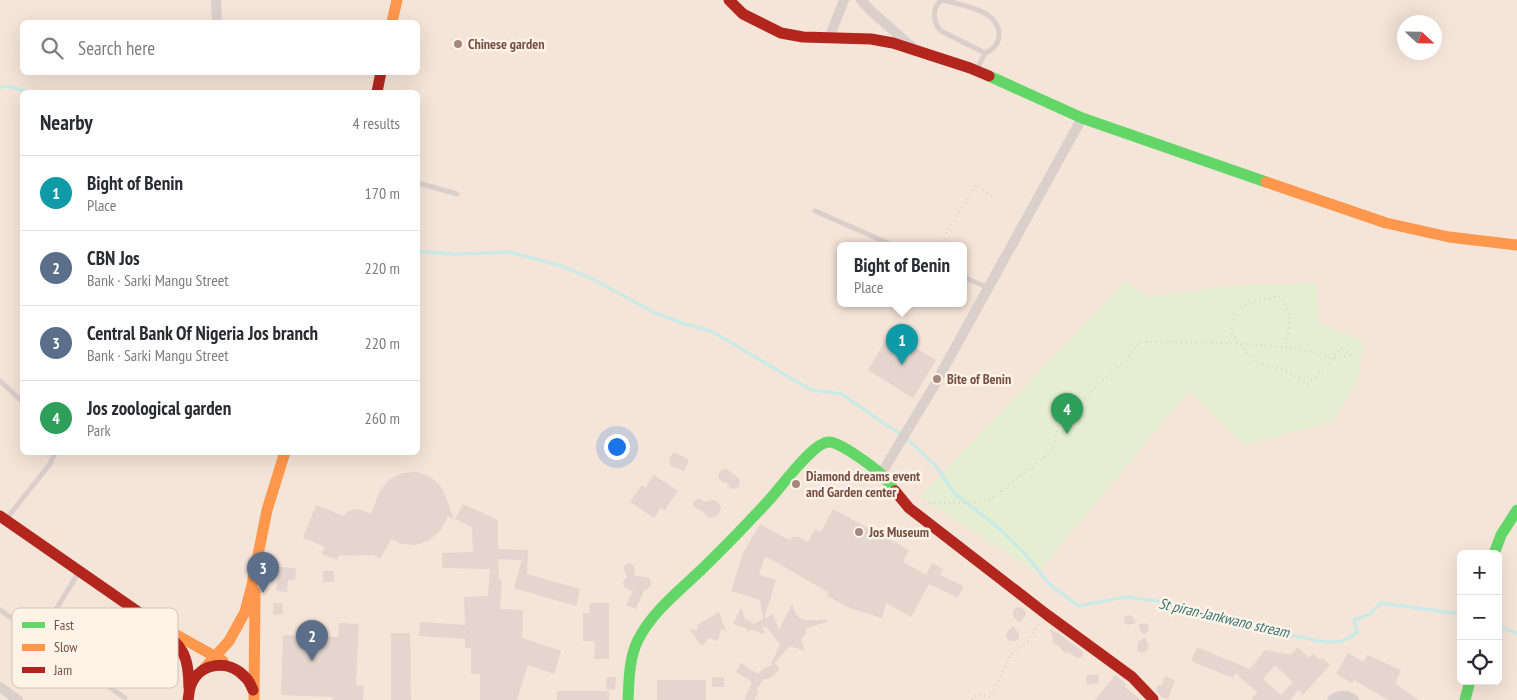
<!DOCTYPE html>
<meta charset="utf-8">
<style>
body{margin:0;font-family:"PT Sans Narrow",sans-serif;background:#f7f7f7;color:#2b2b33}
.controls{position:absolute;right:15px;bottom:15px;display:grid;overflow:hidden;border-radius:8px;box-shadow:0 5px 20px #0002}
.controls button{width:45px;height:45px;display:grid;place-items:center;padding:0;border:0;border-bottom:1px solid #e1e1e2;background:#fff;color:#2b2b33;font:25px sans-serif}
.compass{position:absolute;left:1397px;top:15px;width:45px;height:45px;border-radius:50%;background:#fff;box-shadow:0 5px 20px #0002;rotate:112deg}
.you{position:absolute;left:616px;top:446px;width:18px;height:18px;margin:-12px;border:4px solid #fff;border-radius:50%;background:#1a73e8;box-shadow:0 0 0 8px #1a73e833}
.badge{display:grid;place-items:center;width:32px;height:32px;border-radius:50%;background:#b45309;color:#fff;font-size:16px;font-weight:700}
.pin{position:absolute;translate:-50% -41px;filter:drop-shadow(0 1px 2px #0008)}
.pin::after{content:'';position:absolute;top:26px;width:18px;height:15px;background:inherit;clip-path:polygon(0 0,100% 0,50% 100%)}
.popup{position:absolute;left:837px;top:242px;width:130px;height:65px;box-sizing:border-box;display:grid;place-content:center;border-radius:8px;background:#fff;filter:drop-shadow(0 1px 4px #0005);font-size:16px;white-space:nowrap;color:#7c7c81}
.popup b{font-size:19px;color:#2b2b33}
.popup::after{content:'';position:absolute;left:50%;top:100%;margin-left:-10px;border:10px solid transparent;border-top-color:#fff}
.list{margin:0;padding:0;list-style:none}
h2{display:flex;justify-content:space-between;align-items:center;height:65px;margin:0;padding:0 20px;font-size:21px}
h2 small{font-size:16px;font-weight:400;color:#7c7c81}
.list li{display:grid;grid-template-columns:32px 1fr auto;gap:15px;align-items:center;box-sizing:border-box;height:75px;padding:0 20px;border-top:1px solid #e1e1e2}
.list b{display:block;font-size:19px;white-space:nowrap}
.list p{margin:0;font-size:16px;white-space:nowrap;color:#7c7c81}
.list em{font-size:16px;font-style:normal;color:#7c7c81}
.icon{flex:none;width:28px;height:28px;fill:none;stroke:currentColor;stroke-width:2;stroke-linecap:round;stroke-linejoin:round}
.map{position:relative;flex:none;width:1517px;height:700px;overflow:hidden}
.search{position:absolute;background:#fff;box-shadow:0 5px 20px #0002;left:20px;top:20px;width:400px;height:55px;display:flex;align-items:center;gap:12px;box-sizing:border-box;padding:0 18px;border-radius:8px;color:#7c7c81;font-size:19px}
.panel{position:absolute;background:#fff;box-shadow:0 5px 20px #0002;left:20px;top:90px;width:400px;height:365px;border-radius:8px}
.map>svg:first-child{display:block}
.residential{fill:#f5e4d8;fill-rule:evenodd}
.green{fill:#e5eed0}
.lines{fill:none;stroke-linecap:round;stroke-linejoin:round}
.stream{stroke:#c7ebe8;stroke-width:3}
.building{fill:#e4d5ce;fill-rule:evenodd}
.path{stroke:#dacfcb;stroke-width:2;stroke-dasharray:1 4;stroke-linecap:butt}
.lane{stroke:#dacfcb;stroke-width:5}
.street{stroke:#dacfcb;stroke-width:10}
.fast{stroke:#63d668;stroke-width:11}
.slow{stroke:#ff974d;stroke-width:11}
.jam{stroke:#b3261e;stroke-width:11}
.poi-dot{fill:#a4887e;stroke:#fff3e8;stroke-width:2}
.labels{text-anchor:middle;stroke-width:5;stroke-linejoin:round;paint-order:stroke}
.poi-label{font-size:14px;font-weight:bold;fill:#775045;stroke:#fff3e8;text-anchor:start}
.water-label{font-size:15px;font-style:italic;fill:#357576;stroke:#fff3e8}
.key{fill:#fff3e8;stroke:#d6c2b7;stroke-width:1}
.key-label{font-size:14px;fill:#775045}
</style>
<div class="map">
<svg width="1517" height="700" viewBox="0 0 1517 700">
<rect width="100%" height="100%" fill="#f7efe7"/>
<!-- residential -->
<path class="residential" d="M0,0h1517v700h-1517zM22,22h396v50h-396zM1404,22h30v30h-30zM22,92h396v360h-396zM841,246h122v58h-122zM1461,554h37v127h-37z"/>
<!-- green -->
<polygon class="green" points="1125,281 1149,297 1236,285 1316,283 1319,323 1363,341 1359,378 1332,422 1244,445 1189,391 1038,573 920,497"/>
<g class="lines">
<!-- stream -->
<g class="stream">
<polyline points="0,88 5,86 31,92"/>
<path d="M418,251l36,3 56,-2 51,14 30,12 64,35 30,11 26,7 100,59 31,4 38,27 24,15 33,31 17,26 45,35 26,26 25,31 29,21 46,-9 49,6 40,15 105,23c16,2 25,2 38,-9l-3,-12 16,-6 11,-11 80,11"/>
<polyline points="1498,625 1517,634"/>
</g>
</g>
<!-- building -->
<g class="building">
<polygon points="890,333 936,360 913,398 868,370"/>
<polygon points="673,453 676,453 689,460 684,471 671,466 669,459"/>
<polygon points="723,469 727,469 739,479 740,483 738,487 734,489 730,488 727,483 721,481 718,477 719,472"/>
<polygon points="418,472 432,478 442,488 454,519 448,516 441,530 430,540 416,545 401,544 391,539 380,559 374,555 338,556 337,560 322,554 325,547 303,538 316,505 344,516 347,512 354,509 362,510 371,514 380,490 390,479 403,473"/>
<polygon points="654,475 678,491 664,511 661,508 654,518 630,502 642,485 645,488"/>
<polygon points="697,499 701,499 704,502 713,500 718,502 721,507 720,512 717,516 711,518 706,516 704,512 695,508 693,505 694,501"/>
<polygon points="463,504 498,520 498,549 528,550 527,574 580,589 576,606 514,588 522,560 498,559 499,580 502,580 500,609 523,610 522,638 561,651 554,674 528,665 517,700 480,700 480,674 471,674 471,648 465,648 465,639 419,636 420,622 465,625 464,597 488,596 490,569 442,568 442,553 473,552 472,527 455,519"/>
<polygon points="833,509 909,550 903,562 926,575 932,563 943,569 940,575 964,586 958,598 929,584 911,617 886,603 882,618 850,608 827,596 828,592 765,556 759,575 776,580 764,619 773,614 779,630 792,604 796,615 804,620 827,620 827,622 806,628 806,634 801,639 805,651 790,646 773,665 771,663 780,645 767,627 761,628 765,631 764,634 752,630 747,631 746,628 733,624 741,608 745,619 754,624 763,619 760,600 731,591 743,553 760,524 789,540 794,537 798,537 808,542 815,529 821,532"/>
<polygon points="629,563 634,566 635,576 647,577 650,579 651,583 650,587 644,591 636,609 626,605 633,591 625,588 623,584 624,580 627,577 624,569 624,566"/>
<polygon points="278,567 296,568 295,580 288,580 287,592 276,591"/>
<rect x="323" y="571" width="11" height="11"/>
<polygon points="273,603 282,603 283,614 273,615"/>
<polygon points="590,603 609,603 609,659 594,659 595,641 583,641 583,613 589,613"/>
<polygon points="1017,607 1022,608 1026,612 1025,617 1019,623 1013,616 1013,611"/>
<polygon points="719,612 726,631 721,629 718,641 709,638 702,646 689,629 697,630 697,625"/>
<polygon points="1129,615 1132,616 1136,623 1128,625 1125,624 1124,618"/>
<polygon points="339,623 359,624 356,685 364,686 363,700 333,700 333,697 281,695 283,635 338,637"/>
<polygon points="1145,623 1148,625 1149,630 1144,635 1140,630 1139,624"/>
<polygon points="1013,626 1019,633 1019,638 1015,641 1010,641 1006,637 1007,632"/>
<polygon points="1049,629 1058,633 1082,651 1083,656 1080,658 1077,658 1070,653 1063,652 1059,646 1054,644 1052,641 1053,636"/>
<polygon points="391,633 410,633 411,700 391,700"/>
<polygon points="1145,638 1149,646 1148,649 1146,652 1139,652 1137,649 1138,642"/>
<path d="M1197,647l53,22 15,-19 26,5 7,-8 11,11 4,-4 7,6 3,-2 7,7 -27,30 -4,-5 -9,10h-39l6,-8 -22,-19 -2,5 -42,-17zM1275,665l18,17 -12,13 -18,-16z"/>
<polygon points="1348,653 1364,662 1367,655 1401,670 1395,684 1419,700 1388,700 1354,680 1352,683 1336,674"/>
<polygon points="741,663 758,674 763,669 775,664 779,668 777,673 768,679 763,679 759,687 757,685 758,693 754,700 744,700 752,682 736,672"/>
<polygon points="1098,674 1099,683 1087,685 1086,676"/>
<polygon points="1115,675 1126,684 1125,687 1141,700 1095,700"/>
<polygon points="1165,676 1175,680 1168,699 1161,697 1156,690 1158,685 1161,686"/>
<polygon points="607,677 616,677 615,690 606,689"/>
<rect x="712" y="677" width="12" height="10"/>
<rect x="657" y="680" width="49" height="20"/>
<rect x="557" y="691" width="52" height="9"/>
</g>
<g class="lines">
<!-- path -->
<g class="path">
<polyline points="938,246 976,185 994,197"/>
<path d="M924,504l6,-1h29l29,-2 64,-50 8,-30 67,-63 12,-16c55,1 110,-1 164,8 10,2 20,5 30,8h3l17,-3 -12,-6c-11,12 -21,24 -33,35l-24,-14 -30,-8 -23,-30 4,-19 12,-10 33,-7c14,20 10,29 5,51"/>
<polyline points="972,700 977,694 991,697 1010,655 1027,642 1039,624"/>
</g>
<!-- lane -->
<g class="lane">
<path d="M942,0c-11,7 -9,23 -1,31l44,22"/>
<path d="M943,0c19,6 57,9 56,36 -1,9 -6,14 -14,17l-9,18"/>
<polyline points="418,183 457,194"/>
<polyline points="815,211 895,246"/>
<polyline points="963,277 989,288"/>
<polyline points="0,381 22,401"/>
<polyline points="7,518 50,464 55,452"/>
<polyline points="0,610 125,698"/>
<polyline points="39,637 79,572"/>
</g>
<!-- street -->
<g class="street">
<polyline points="216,0 217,22"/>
<polyline points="861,0 871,11 911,46"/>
<polyline points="829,38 844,0"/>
<polyline points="881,474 934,386 1082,118"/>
<polyline points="0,687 18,700"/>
<path d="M1332,700c8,-6 15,-5 22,0"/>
</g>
<!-- fast -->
<g class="fast">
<polyline points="989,76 1082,118 1266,182"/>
<polyline points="1494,554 1501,535 1517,510"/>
<path d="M628,700c1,-20 1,-42 10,-60 14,-28 41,-49 63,-70 24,-23 47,-47 69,-71 12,-13 43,-57 59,-57 11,0 43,24 52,32 5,5 10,12 14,17"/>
<polyline points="1465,700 1470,681"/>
</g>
<!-- slow -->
<g class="slow">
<polyline points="392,22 397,0"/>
<polyline points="1266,182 1386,223 1449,237 1517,245"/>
<polyline points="173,633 223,661"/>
<polyline points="204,669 229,641 245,612 252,585 267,510 285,452"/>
<polyline points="254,700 255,592"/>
</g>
<!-- jam -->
<g class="jam">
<polyline points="729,0 743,14 781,33 803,37 871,39 893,43 970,68 989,76"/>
<polyline points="377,92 381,72"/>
<polyline points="895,491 909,508 1046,614 1132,677 1153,699"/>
<path d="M0,516l157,109c25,22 32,28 32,63"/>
<path d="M188,700c1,-5 1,-11 3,-15 9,-23 38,-26 54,-8 4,3 6,9 8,13"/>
</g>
</g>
<!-- markers -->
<g class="poi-dot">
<circle cx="458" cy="44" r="5"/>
<circle cx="937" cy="379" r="5"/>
<circle cx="796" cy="484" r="5"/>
<circle cx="859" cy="532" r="5"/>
</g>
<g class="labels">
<!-- poi labels -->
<g class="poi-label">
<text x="468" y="49">Chinese garden</text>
<text x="947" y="384">Bite of Benin</text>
<text x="806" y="481">Diamond dreams event<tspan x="806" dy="16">and Garden center</tspan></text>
<text x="869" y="537">Jos Museum</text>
</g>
<!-- water labels -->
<g class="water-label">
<text transform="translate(1224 618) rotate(13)" y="5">St piran-Jankwano stream</text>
</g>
</g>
<!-- legend -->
<rect x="12" y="608" width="166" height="80" rx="8" class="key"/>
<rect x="22" y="622" width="23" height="6" fill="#63d668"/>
<rect x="22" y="644" width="23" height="7" fill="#ff974d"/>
<rect x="22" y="667" width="23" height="6" fill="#b3261e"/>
<g class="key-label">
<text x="54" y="630">Fast</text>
<text x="54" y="652">Slow</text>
<text x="54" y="675">Jam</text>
</g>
</svg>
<div class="controls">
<button>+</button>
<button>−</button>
<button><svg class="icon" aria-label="locate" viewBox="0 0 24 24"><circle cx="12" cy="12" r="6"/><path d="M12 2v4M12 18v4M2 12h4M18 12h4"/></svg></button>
</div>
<svg class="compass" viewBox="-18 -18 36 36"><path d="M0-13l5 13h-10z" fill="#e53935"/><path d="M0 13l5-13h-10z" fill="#7c7c81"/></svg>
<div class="you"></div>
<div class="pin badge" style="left:902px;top:365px;background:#0f9aa8">1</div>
<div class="popup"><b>Bight of Benin</b>Place</div>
<div class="pin badge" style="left:312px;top:661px;background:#5c6f8a">2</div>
<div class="pin badge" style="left:263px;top:593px;background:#5c6f8a">3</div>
<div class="pin badge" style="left:1067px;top:434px;background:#2e9e5b">4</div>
<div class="search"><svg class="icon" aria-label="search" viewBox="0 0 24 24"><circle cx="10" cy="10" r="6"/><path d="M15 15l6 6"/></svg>Search here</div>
<section class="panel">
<h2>Nearby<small>4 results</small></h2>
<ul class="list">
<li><span class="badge" style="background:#0f9aa8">1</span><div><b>Bight of Benin</b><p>Place</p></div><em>170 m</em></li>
<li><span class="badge" style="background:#5c6f8a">2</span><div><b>CBN Jos</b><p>Bank · Sarki Mangu Street</p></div><em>220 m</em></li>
<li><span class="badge" style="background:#5c6f8a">3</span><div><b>Central Bank Of Nigeria Jos branch</b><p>Bank · Sarki Mangu Street</p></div><em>220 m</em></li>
<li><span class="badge" style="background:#2e9e5b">4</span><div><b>Jos zoological garden</b><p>Park</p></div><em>260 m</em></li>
</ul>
</section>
</div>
